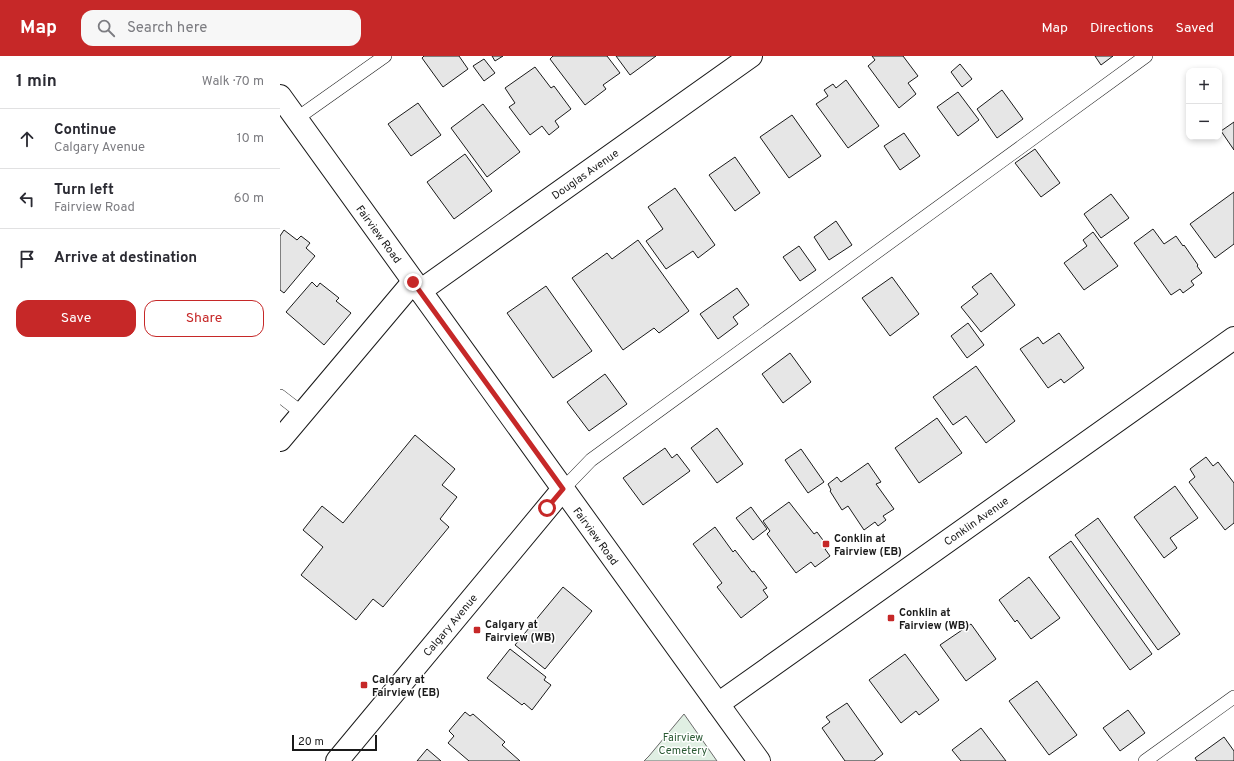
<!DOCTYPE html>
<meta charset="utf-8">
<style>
body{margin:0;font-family:Overpass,sans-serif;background:#f7f7f7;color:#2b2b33}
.controls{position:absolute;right:12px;top:12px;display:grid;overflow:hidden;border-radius:8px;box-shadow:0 2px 6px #0003}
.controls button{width:36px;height:36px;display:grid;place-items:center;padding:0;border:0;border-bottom:1px solid #e1e1e2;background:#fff;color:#2b2b33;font:20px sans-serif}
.scale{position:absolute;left:12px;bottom:10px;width:85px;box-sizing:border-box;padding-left:4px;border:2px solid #1a1a1a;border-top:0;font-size:11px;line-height:14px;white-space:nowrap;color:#1a1a1a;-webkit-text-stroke:3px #fff;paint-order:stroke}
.stop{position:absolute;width:12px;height:12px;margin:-9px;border:3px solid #c62828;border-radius:50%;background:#fff}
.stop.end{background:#c62828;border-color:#fff;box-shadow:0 1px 4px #0008}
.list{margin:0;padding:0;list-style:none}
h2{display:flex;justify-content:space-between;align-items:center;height:52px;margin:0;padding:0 16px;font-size:17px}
h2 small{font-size:13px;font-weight:400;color:#7c7c81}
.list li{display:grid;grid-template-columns:26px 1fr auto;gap:12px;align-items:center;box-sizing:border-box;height:60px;padding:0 16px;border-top:1px solid #e1e1e2}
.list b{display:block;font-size:15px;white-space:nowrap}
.list p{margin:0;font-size:13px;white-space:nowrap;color:#7c7c81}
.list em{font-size:13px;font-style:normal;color:#7c7c81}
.actions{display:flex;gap:8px;padding:12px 16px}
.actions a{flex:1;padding:9px 0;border:1px solid #c62828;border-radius:12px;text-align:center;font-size:14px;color:#c62828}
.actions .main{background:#c62828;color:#fff}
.icon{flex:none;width:22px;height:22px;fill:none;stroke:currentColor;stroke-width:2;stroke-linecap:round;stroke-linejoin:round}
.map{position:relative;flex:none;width:954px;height:705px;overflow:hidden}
header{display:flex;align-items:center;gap:24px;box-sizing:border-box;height:56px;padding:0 20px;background:#c62828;color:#fff}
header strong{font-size:19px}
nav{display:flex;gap:22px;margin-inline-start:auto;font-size:14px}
.search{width:280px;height:36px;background:#f7f7f7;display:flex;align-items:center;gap:10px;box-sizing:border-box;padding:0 14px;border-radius:12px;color:#7c7c81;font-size:15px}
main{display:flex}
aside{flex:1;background:#fff}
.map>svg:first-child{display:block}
.green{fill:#e0efe3;stroke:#6a6a6a}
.building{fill:#e6e6e6;stroke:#1a1a1a}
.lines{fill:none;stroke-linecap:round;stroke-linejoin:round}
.lane-casing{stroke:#1a1a1a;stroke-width:14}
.street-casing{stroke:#1a1a1a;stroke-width:24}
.secondary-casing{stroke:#1a1a1a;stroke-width:24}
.lane{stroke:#fff;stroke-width:13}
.street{stroke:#fff;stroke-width:22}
.secondary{stroke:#fff;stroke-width:22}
.route{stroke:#c62828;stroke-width:5}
.poi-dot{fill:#c62828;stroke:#fff;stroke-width:1.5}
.labels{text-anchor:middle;stroke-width:3;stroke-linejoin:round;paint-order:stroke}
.street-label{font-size:11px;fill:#1a1a1a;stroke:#fff}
.poi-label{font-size:11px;font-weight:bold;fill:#1a1a1a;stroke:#fff;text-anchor:start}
.park-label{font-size:11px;fill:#2b5a34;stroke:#fff}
</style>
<header>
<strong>Map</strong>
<div class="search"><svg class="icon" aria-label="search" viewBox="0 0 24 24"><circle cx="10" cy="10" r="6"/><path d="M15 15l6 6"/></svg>Search here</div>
<nav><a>Map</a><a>Directions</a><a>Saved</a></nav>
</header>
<main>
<aside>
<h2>1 min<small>Walk · 70 m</small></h2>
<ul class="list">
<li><svg class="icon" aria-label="ahead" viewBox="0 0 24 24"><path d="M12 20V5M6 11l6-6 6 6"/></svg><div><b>Continue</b><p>Calgary Avenue</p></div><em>10 m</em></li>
<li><svg class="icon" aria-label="left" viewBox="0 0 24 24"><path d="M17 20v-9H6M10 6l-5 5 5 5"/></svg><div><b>Turn left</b><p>Fairview Road</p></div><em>60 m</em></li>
<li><svg class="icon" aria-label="arrive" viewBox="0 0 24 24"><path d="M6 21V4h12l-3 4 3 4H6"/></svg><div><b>Arrive at destination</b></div></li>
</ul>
<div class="actions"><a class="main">Save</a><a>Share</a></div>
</aside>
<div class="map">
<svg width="954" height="705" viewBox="0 0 954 705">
<rect width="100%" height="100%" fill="#fff"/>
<!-- green -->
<polygon class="green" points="404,658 437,705 364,705 369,700"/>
<!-- building -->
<g class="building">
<polygon points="144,0 179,0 188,13 163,31 142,2"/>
<polygon points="212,0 223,0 215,5"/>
<polygon points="273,0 327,0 340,17 323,29 326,33 305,49 270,3"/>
<polygon points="336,0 376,0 350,19"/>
<polygon points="592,0 623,0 638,20 628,27 636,38 619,52 588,10 595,4"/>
<polygon points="815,0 833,0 821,9"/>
<polygon points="204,3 215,17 204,25 193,10"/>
<polygon points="680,8 692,23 682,31 671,16"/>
<polygon points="255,11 271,32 274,30 291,53 275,65 279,71 269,79 262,70 250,79 229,51 235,47 225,32"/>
<polygon points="566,24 599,70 568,92 536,48 548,40 544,34 553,28 556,32"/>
<polygon points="722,34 743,63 717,82 697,53"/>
<polygon points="678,36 699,64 678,80 657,51"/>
<polygon points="138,47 161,79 131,100 108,68"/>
<polygon points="203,48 240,96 207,121 171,72"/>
<polygon points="512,59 541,100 509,122 480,81"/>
<polygon points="954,66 954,94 941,75"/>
<polygon points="624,77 640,100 620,114 604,90"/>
<polygon points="755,93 780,127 761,141 735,107"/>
<polygon points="185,98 212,135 174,163 147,126"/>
<polygon points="455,101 480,137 455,155 429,119"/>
<polygon points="395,132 435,189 418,202 413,195 386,213 366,185 383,173 368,151"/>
<polygon points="954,136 954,188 935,202 910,168"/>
<polygon points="831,138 849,162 821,182 804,158"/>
<polygon points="556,165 572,189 549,204 534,181"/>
<polygon points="873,173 884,188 896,180 903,190 904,189 918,209 917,210 922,217 911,225 914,229 903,237 900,233 891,239 854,187"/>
<polygon points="4,174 17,184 21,180 30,187 26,192 35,200 4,237 0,234 0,180"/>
<polygon points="813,176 838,210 804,234 784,207 807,190 803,184"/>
<polygon points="358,184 409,255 379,277 374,272 343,294 292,222 327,197 332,203"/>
<polygon points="519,190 536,214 520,225 503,201"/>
<polygon points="711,217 735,249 701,276 681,251 698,238 692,231"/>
<polygon points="612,221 639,258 610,280 582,242"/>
<polygon points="32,226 37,231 40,227 59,242 56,245 71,257 44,289 6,256"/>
<polygon points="266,230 312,295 273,322 227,257"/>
<polygon points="457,232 469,249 453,261 458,268 438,283 420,258"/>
<polygon points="688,267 704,289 687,302 671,280"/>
<polygon points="779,277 804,312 784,327 781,323 768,332 740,293 758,281 763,288"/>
<polygon points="510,297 531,326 503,347 482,318"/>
<polygon points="696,310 735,365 706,387 686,360 673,369 653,341"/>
<polygon points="325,318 347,348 309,375 287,346"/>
<polygon points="657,362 682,397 639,427 615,392"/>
<polygon points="437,372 463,408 437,427 411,392"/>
<polygon points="135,379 175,413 162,429 177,441 160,463 169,471 103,551 93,543 76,564 21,519 43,491 23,474 42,450 63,467"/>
<polygon points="385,392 392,402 397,398 410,415 363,449 343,422"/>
<polygon points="521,393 544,426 528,437 505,404"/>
<polygon points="926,401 933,410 938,406 954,427 954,467 945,474 909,426 915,421 910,413"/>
<polygon points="588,407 601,426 596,428 614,453 603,460 606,464 598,470 595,466 584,474 568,450 562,454 550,435 551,434 548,428 557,421 561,426"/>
<polygon points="895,430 918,462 890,482 897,492 884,502 854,461"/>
<polygon points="509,446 534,478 537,476 548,491 545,493 550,500 535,511 531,506 516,517 487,478 490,475 483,465"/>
<polygon points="471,451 487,473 473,484 456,462"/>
<polygon points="818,462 900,578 878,594 795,479"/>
<polygon points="435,471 453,496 455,494 472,516 474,515 487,532 483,534 488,541 461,562 437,531 442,527 413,488"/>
<polygon points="791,485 872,598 850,614 769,501"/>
<polygon points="749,521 780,562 751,583 737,564 735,566 719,544"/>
<polygon points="283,531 312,555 265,613 235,589"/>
<polygon points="691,568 716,603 686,625 660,589"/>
<polygon points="230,593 266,621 264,624 271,629 252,654 244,647 242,649 207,622"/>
<polygon points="625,598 659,644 639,659 636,655 621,667 589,624"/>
<polygon points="757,625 797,679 769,699 729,645"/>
<polygon points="567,647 603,698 594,705 565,705 542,672 550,666 546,661"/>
<polygon points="848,654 865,677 840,695 823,672"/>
<polygon points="185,656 190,660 193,658 225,686 222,689 240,705 189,705 168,687 174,680 169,675"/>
<polygon points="701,672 726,705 681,705 672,694"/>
<polygon points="944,681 954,695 954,705 917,705 915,702"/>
<polygon points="147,693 161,705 137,705"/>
</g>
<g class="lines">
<defs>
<g id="lane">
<polyline points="16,63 105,0"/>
<polyline points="0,340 22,357"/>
<polyline points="283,433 311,404 866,0"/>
<polyline points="865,705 954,641"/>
</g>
<g id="street">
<polyline points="140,235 471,0"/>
<polyline points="0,384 133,226"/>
<polyline points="438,648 954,282"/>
<polyline points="57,705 283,433"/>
</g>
<polyline id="secondary" points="0,40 479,705"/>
</defs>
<!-- lane casing -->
<use href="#lane" class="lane-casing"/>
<!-- street casing -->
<use href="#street" class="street-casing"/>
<!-- secondary casing -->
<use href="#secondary" class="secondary-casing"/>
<!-- lane -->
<use href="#lane" class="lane"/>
<!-- street -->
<use href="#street" class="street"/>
<!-- secondary -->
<use href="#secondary" class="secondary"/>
</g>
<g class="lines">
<!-- route -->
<polyline class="route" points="133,226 283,433 267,452"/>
</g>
<!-- markers -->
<g class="poi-dot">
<rect x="542" y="484" width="8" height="8" rx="2"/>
<rect x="607" y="558" width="8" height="8" rx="2"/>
<rect x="193" y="570" width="8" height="8" rx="2"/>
<rect x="80" y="625" width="8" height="8" rx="2"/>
</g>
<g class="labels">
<!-- street labels -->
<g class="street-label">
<text transform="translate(305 118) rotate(-35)" y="4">Douglas Avenue</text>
<text transform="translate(99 178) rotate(54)" y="4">Fairview Road</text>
<text transform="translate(696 465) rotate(-35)" y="4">Conklin Avenue</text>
<text transform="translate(316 480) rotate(54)" y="4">Fairview Road</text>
<text transform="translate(170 569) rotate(-50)" y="4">Calgary Avenue</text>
</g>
<!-- poi labels -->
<g class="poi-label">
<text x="554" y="486">Conklin at<tspan x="554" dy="13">Fairview (EB)</tspan></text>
<text x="619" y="560">Conklin at<tspan x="619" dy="13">Fairview (WB)</tspan></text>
<text x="205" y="572">Calgary at<tspan x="205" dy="13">Fairview (WB)</tspan></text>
<text x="92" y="627">Calgary at<tspan x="92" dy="13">Fairview (EB)</tspan></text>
</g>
<!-- park labels -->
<g class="park-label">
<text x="403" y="685">Fairview<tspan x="403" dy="13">Cemetery</tspan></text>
</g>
</g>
</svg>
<div class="controls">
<button>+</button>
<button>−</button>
</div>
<div class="scale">20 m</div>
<div class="stop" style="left:267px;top:452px"></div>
<div class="stop end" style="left:133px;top:226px"></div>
</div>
</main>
